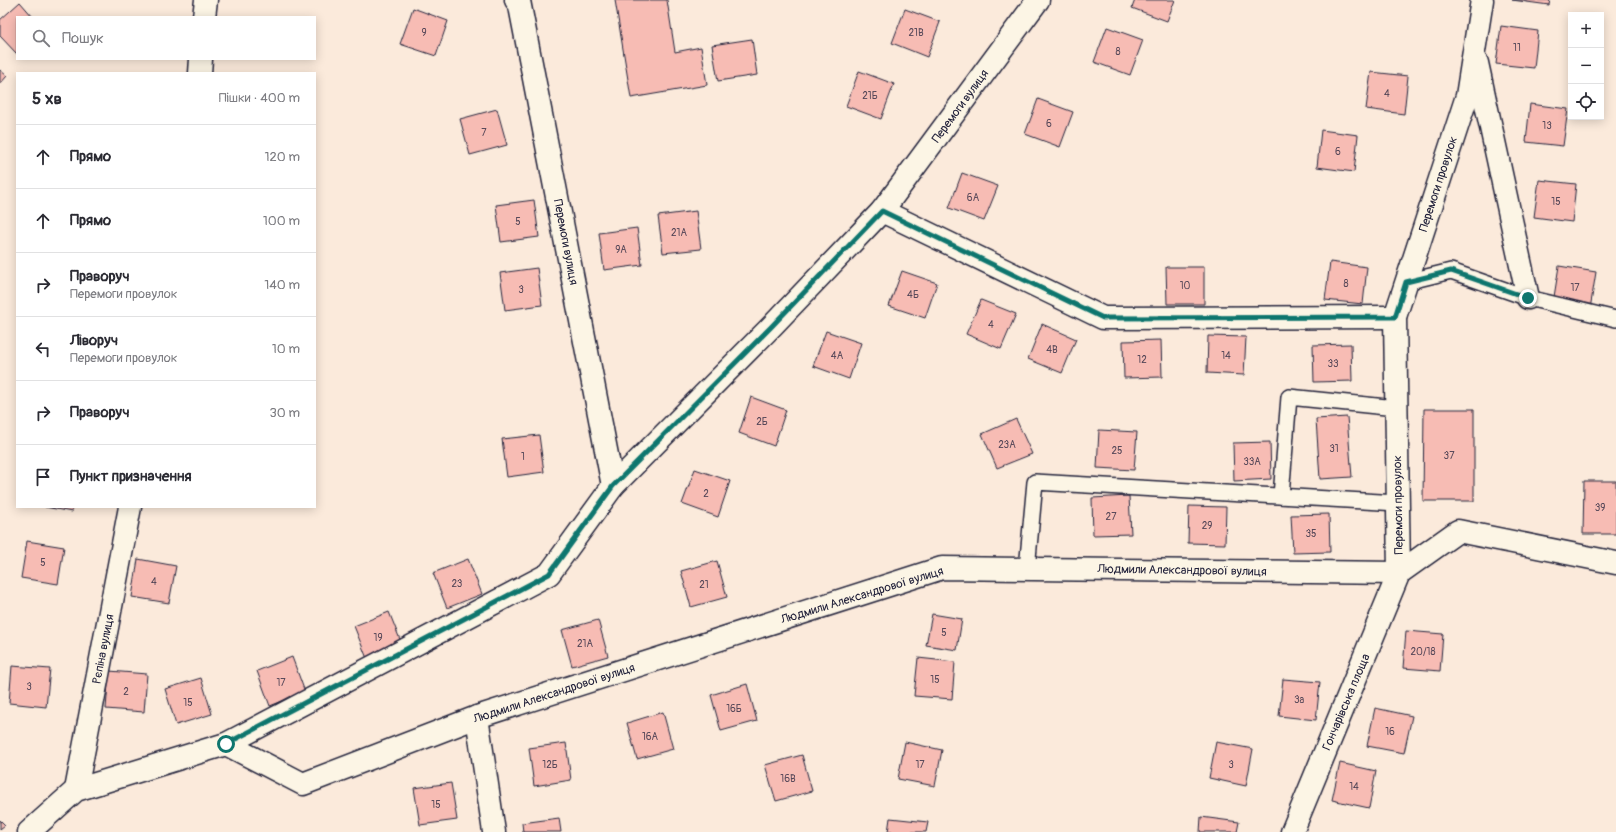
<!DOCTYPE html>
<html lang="uk">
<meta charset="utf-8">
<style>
body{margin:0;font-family:Pangolin,sans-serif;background:#f2f2f3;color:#2b2b33}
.controls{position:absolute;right:12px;top:12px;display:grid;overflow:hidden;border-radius:0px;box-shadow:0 2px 10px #0003}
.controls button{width:36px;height:36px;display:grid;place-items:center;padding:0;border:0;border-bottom:1px solid #e1e1e2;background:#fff;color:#2b2b33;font:20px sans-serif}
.stop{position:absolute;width:12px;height:12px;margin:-9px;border:3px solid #0f766e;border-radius:50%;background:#fff}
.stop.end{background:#0f766e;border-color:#fff;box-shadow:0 1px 4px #0008}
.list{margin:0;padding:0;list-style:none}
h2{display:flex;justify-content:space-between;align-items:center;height:52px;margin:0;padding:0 16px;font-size:17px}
h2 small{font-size:13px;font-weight:400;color:#7c7c81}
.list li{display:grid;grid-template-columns:26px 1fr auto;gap:12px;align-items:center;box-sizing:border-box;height:64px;padding:0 16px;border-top:1px solid #e1e1e2}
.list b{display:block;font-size:15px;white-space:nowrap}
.list p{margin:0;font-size:13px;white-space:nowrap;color:#7c7c81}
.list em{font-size:13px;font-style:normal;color:#7c7c81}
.icon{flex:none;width:22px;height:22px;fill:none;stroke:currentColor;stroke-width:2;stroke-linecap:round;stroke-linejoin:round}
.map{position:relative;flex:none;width:1616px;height:832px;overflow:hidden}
.search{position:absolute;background:#fff;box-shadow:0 2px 10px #0003;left:16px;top:16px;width:300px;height:44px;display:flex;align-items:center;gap:10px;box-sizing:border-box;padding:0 14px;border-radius:0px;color:#7c7c81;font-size:15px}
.panel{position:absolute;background:#fff;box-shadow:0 2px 10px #0003;left:16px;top:72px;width:300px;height:436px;border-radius:0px}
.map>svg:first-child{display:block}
.building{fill:#f7bcb4;stroke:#22223b}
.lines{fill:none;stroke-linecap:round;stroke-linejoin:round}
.lane-casing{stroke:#22223b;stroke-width:18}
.street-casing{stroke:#22223b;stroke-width:25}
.lane{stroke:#fcf5e5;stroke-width:15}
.street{stroke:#fcf5e5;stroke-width:22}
.route{stroke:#0f766e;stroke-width:5}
.labels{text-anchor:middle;stroke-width:3;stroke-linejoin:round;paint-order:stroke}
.number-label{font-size:10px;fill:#574859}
.street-label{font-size:12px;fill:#22223b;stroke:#fcf5e5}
</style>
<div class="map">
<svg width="1616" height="832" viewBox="0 0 1616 832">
<rect width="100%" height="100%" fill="#fbeadb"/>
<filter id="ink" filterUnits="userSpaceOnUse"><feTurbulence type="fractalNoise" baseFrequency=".025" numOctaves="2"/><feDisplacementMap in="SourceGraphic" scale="8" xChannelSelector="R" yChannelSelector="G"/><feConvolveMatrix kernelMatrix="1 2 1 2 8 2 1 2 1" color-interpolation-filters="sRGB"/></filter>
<g filter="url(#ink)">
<!-- building -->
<g class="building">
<polygon points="615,0 667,0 675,52 701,47 707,85 631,98"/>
<polygon points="1135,0 1175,0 1167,21 1132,8"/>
<polygon points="1512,0 1550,0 1549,5"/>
<polygon points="20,2 33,17 17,17 17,54 0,36 0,20"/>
<polygon points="413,8 448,21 436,56 400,44"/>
<polygon points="905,9 940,22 927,57 892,43"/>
<polygon points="1501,26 1538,31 1534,68 1496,64"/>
<polygon points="1107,27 1143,40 1130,75 1094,62"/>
<polygon points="752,39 757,75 718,81 712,45"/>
<polygon points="0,70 7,76 0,84"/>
<polygon points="859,71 894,84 881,119 846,106"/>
<polygon points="1371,72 1408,76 1404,114 1366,109"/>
<polygon points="1038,99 1073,112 1060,147 1025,134"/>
<polygon points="1530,104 1568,109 1563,146 1526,142"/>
<polygon points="497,109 507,145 470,155 460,119"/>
<polygon points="1321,130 1358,135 1354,172 1317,167"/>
<polygon points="962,173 998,186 984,221 949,208"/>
<polygon points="1539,180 1576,184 1572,222 1534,217"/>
<polygon points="534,200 539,237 501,242 496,205"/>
<polygon points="696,211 701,249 663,253 658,216"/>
<polygon points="637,228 642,265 604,270 599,233"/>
<polygon points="1330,262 1367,267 1363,304 1325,300"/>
<polygon points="1559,266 1596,272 1590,309 1553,303"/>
<polygon points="1166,267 1204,267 1204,304 1167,304"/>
<polygon points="537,268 542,305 505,310 500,273"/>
<polygon points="902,271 937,283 925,318 889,306"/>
<polygon points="981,300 1016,314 1001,349 966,334"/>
<polygon points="1042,324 1076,339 1062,373 1028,359"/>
<polygon points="826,331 861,343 849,379 813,366"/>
<polygon points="1208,336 1246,337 1244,375 1207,373"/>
<polygon points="1161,340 1162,377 1124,378 1123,341"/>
<polygon points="1351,344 1352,381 1314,382 1313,345"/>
<polygon points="751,397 786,410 774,446 739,433"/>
<polygon points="1424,409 1474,409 1474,501 1423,501"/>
<polygon points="1347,417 1352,477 1320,479 1316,419"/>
<polygon points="1016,419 1032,454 997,468 982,434"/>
<polygon points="1099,430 1137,432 1134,470 1097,468"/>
<polygon points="539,435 544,472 507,477 502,439"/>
<polygon points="1270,442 1271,479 1234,481 1233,443"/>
<polygon points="695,469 730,481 718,517 682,504"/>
<polygon points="1584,481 1616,481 1616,534 1583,534"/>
<polygon points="1129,496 1131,534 1093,535 1092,498"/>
<polygon points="1189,506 1226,507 1225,544 1188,543"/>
<polygon points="45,507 72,507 72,512"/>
<polygon points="1329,514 1330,552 1293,553 1291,515"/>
<polygon points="27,541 64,547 58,584 21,578"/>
<polygon points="138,559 176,566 169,603 132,597"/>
<polygon points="468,559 482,594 447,608 433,573"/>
<polygon points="717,561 727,597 691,607 681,571"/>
<polygon points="389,612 403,647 368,661 354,626"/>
<polygon points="932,614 962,619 957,650 926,645"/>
<polygon points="598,620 608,656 572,666 562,630"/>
<polygon points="1406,631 1443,634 1440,671 1403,668"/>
<polygon points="292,657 305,692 270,706 257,671"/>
<polygon points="918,658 955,662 952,699 914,696"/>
<polygon points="12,666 50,669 46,707 9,703"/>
<polygon points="109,671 147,674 144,712 106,709"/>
<polygon points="201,678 212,714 176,725 165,689"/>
<polygon points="1283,679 1320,682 1316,720 1279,716"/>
<polygon points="747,684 757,721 721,731 711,695"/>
<polygon points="1375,708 1412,716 1404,753 1367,746"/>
<polygon points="663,712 673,749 637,759 627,723"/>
<polygon points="905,742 942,750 935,786 898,779"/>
<polygon points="1216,742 1253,749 1246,786 1209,778"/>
<polygon points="566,743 571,780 534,786 529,748"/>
<polygon points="802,755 812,791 776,801 765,765"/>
<polygon points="1340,763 1376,771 1369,808 1332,800"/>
<polygon points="451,783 457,820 420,825 414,788"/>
<polygon points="1201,817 1239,822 1237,832 1200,832"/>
<polygon points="559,818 561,832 523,832 522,823"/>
<polygon points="890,818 928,822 926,832 888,832"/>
<polygon points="0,820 5,825 0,829"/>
</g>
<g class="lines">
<defs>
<g id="lane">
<polyline points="1406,282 1451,271 1528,298 1616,319"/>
<polyline points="1281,496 1289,397 1396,408"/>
<polyline points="1027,569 1035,482 1398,503"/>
</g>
<g id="street">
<polyline points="516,0 519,1 613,486"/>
<polyline points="204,17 206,0"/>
<polyline points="1477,63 1528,298"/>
<polyline points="200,73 201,59"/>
<polyline points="882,211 1103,318 1395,317"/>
<polyline points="477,717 494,832"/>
<polyline points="226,744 549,574 613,486 771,327 882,211 1038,0"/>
<polyline points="76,790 130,507"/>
<polyline points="29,832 76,790 226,744 303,784 477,717 942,568 1399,573 1458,531 1616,563"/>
<polyline points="1292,832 1399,573 1395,317 1467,96 1482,0"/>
</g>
</defs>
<!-- lane casing -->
<use href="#lane" class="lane-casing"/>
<!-- street casing -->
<use href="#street" class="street-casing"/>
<!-- lane -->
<use href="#lane" class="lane"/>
<!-- street -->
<use href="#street" class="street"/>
</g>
</g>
<g class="lines" filter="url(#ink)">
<!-- route -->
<polyline class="route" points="226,744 549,574 613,486 771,327 882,211 1103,318 1395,317 1406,282 1451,271 1528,298"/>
</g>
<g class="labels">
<!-- number labels -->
<g class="number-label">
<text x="424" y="36">9</text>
<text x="916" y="36">21В</text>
<text x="1517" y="51">11</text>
<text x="1118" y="55">8</text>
<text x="1387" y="97">4</text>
<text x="870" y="99">21Б</text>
<text x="1049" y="127">6</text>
<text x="1547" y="129">13</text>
<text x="484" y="136">7</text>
<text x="1338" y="155">6</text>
<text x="973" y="201">6А</text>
<text x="1556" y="205">15</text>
<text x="518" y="225">5</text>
<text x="679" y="236">21А</text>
<text x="621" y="253">9А</text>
<text x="1346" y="287">8</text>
<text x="1185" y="289">10</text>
<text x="1575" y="291">17</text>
<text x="521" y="293">3</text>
<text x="913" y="298">4Б</text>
<text x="991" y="328">4</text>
<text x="1052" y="353">4В</text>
<text x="837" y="359">4А</text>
<text x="1226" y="359">14</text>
<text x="1142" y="363">12</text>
<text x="1333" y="367">33</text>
<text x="762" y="425">2Б</text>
<text x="1007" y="448">23А</text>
<text x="1334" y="452">31</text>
<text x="1117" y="454">25</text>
<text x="1449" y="459">37</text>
<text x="523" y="460">1</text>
<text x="1252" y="465">33А</text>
<text x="706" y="497">2</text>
<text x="1600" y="511">39</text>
<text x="1111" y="520">27</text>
<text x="1207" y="529">29</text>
<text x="1311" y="537">35</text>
<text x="43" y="566">5</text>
<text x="154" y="585">4</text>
<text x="457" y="587">23</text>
<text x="704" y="588">21</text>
<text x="944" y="636">5</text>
<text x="378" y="641">19</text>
<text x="585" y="647">21А</text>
<text x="1423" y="655">20/18</text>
<text x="935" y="683">15</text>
<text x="281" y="686">17</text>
<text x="29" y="690">3</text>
<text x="126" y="695">2</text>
<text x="1299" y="703">3а</text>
<text x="188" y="706">15</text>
<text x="734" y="712">16Б</text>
<text x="1390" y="735">16</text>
<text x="650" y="740">16А</text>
<text x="550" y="768">12Б</text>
<text x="920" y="768">17</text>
<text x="1231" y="768">3</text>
<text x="788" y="782">16В</text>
<text x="1354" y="790">14</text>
<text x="436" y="808">15</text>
</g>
<!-- street labels -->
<g class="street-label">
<text transform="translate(960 106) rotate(-54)" y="4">Перемоги вулиця</text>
<text transform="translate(1438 184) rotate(-72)" y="4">Перемоги провулок</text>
<text transform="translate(566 242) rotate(79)" y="4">Перемоги вулиця</text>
<text transform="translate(1398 505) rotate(-91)" y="4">Перемоги провулок</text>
<text transform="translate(1182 570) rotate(1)" y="4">Людмили Александрової вулиця</text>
<text transform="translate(862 595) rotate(-17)" y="4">Людмили Александрової вулиця</text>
<text transform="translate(103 649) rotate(-79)" y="4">Рєпіна вулиця</text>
<text transform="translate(554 693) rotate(-18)" y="4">Людмили Александрової вулиця</text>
<text transform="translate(1346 702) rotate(-67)" y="4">Гончарівська площа</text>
</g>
</g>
</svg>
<div class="controls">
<button>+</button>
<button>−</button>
<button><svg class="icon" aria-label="locate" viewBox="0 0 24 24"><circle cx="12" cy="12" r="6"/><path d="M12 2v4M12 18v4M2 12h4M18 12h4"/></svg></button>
</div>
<div class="stop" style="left:226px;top:744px"></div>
<div class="stop end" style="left:1528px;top:298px"></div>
<div class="search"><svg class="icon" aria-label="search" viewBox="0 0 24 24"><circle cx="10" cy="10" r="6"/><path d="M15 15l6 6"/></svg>Пошук</div>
<section class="panel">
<h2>5 хв<small>Пішки · 400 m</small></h2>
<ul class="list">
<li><svg class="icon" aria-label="ahead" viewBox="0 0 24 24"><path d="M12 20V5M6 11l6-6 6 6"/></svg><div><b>Прямо</b></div><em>120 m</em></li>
<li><svg class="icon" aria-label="ahead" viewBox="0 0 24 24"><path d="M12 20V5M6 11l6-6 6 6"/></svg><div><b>Прямо</b></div><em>100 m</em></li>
<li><svg class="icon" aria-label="right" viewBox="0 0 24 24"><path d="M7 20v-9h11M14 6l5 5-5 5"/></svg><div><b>Праворуч</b><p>Перемоги провулок</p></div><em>140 m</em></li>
<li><svg class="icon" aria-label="left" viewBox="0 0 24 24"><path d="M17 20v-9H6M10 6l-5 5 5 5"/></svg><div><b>Ліворуч</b><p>Перемоги провулок</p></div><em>10 m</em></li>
<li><svg class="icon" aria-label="right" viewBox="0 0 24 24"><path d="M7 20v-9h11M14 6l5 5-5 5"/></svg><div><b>Праворуч</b></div><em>30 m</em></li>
<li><svg class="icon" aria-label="arrive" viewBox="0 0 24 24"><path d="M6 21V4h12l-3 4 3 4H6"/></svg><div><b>Пункт призначення</b></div></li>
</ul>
</section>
</div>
